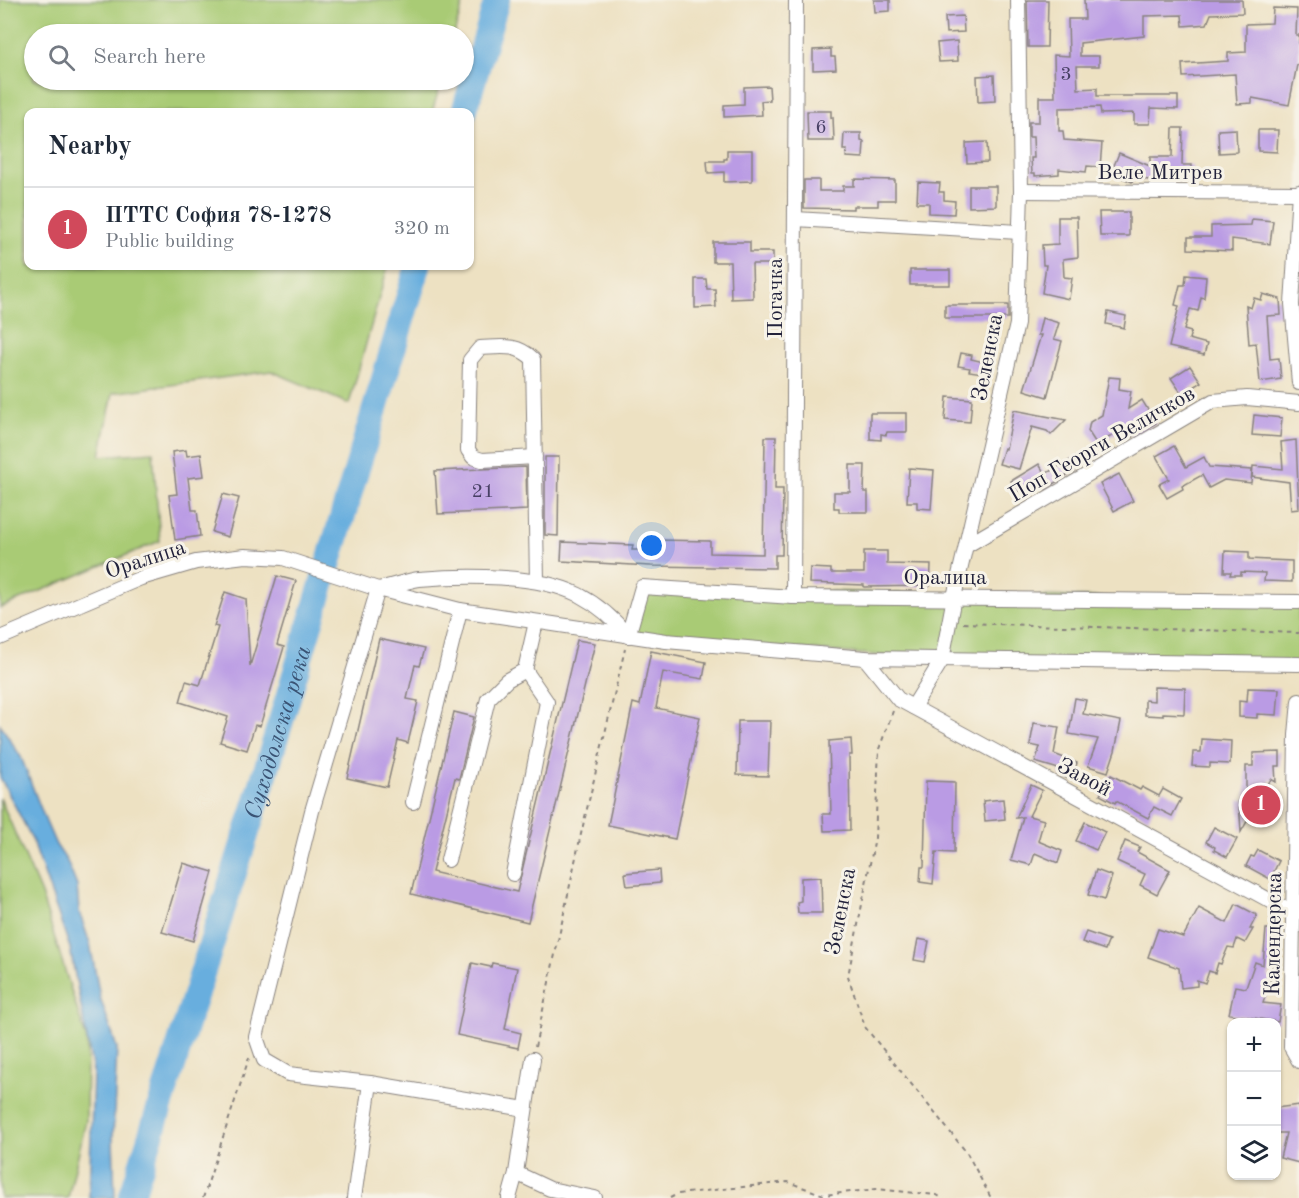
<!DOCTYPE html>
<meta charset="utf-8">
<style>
body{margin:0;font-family:"Old Standard TT",serif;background:#f2f2f3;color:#1f2937}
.controls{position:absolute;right:18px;bottom:18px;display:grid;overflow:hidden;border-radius:12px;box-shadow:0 2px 4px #0004}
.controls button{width:54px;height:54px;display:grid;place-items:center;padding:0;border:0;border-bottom:2px solid #e0e1e3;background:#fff;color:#1f2937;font:30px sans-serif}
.you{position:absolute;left:652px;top:546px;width:21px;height:21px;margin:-15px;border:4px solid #fff;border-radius:50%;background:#1a73e8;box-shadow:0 0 0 9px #1a73e833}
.badge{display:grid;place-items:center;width:39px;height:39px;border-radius:50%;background:#d1495b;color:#fff;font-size:20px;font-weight:700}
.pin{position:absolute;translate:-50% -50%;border:3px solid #fff;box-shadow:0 2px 6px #0006}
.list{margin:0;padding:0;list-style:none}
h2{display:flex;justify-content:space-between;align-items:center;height:78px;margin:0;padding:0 24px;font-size:26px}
h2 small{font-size:20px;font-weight:400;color:#747a83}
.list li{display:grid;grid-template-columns:39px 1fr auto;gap:18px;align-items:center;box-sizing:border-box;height:84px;padding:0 24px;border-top:2px solid #e0e1e3}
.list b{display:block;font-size:22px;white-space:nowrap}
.list p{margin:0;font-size:20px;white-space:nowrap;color:#747a83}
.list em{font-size:20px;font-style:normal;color:#747a83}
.icon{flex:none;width:33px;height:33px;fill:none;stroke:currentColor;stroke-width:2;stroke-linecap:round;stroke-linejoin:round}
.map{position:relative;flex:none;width:1299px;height:1198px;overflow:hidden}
.search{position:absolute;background:#fff;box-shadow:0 2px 4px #0004;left:24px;top:24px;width:450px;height:66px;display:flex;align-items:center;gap:15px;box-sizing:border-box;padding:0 21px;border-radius:33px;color:#747a83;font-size:22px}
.panel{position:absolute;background:#fff;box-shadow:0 2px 4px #0004;left:24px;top:108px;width:450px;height:162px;border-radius:12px}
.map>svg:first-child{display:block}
.green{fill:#a9cb74;stroke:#667658;stroke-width:1.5}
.water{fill:#67aede;stroke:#44688c;stroke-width:1.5}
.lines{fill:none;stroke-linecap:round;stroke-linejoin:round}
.river{stroke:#67aede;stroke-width:26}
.building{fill:#ba9be4}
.minor-casing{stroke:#88827e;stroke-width:16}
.path{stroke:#88827e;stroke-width:2;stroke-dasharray:4.5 4.5;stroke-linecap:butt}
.minor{stroke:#fff;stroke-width:14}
.labels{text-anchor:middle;stroke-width:6;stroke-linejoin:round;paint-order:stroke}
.number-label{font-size:20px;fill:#484065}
.street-label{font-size:22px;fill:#22223b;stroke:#f7f3e8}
.water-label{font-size:24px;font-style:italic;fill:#3a5374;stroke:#f7f3e8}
</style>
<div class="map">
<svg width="1299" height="1198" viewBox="0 0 1299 1198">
<rect width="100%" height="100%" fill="#f7f3e8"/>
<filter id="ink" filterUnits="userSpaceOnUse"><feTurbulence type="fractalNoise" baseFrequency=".0167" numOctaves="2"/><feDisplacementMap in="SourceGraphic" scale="12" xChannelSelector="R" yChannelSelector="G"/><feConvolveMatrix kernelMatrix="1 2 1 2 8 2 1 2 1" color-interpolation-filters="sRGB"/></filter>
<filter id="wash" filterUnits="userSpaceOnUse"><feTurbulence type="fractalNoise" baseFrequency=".008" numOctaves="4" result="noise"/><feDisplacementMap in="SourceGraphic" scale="24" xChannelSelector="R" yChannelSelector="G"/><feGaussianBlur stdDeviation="1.35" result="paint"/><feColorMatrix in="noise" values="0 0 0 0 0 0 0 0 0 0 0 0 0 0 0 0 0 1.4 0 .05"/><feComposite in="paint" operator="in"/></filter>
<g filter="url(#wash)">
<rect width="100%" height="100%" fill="#ede1c2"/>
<!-- green -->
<g class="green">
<polygon points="0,0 464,0 454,34 34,34 34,80 442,80 432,112 28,112 28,266 388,266 349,404 271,371 113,393 100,456 153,452 160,541 0,608"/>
<polygon points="642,587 1299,602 1299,664 942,660 628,636"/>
<polygon points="0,798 41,894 87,1041 86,1121 68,1198 0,1198"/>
</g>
<!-- water -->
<polygon class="water" points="0,724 21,757 46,822 56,845 67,861 77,886 79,911 90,944 100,997 117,1048 113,1138 115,1198 89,1198 93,1071 70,948 32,839 0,777"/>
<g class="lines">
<!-- river -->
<g class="river">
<polyline points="464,112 497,0"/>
<path id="s1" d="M131,1198l127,-401 160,-531"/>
</g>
</g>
<g id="blocks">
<!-- building -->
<g class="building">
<polygon points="874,0 890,0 890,11 875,12"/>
<polygon points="1027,0 1048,0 1047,47 1028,47"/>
<polygon points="1084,0 1242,0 1243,13 1211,14 1207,24 1183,26 1182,15 1144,16 1144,36 1080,43 1080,56 1099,56 1099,66 1077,66 1078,89 1097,88 1097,96 1178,96 1178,109 1151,108 1150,124 1134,124 1134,113 1101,114 1100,107 1059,108 1059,131 1063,131 1064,140 1102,143 1100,167 1087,166 1086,172 1059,169 1059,174 1035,176 1035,173 1032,173 1031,158 1034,158 1033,137 1029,137 1029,122 1039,122 1039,97 1055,97 1054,55 1069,56 1068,19 1085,19"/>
<polygon points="1273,8 1297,9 1296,35 1299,35 1299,65 1297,65 1289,105 1252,98 1252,103 1237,104 1235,74 1183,77 1182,64 1228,61 1228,53 1246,52 1246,24 1272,23"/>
<polygon points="963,16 964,32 946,33 945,17"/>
<polygon points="957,41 958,61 939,62 937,43"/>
<polygon points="831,49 831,57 835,57 836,69 813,70 813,50"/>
<polygon points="994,75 995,101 978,102 977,76"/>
<polygon points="769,86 770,100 761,101 762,115 724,117 724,105 744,104 744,87"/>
<polygon points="807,111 831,111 831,118 833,117 834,141 808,141"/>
<polygon points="1173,128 1183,128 1182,165 1192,165 1191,182 1133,179 1132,182 1111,173 1119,153 1150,166 1150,157 1172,157"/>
<polygon points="1236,129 1237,152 1219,153 1218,130"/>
<polygon points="1258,130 1278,130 1277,152 1258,151"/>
<polygon points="844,133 861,133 861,141 864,142 863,158 846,157 847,150 843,150"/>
<polygon points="987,142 988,162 967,163 966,143"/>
<polygon points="727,150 752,150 752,181 724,182 724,172 708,173 707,161 724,161 724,159 727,159"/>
<polygon points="854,179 895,180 895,200 878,200 878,206 853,206 853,209 804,208 804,180 819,180 819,191 843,191 843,186 854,186"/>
<polygon points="918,182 940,183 939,192 944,192 944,200 955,201 954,214 929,213 929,203 917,203"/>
<polygon points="969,186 996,186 996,206 969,207"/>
<polygon points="1099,212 1129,212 1129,236 1100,236"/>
<polygon points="1058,217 1077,217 1078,257 1063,259 1064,277 1072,278 1069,299 1042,293 1046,265 1043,265 1042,245 1058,244"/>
<polygon points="1252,219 1273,221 1270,244 1232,239 1232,251 1188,249 1188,237 1211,237 1211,226 1251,225"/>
<polygon points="713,242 750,242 750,252 773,252 773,264 752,264 753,298 731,299 730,262 713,262"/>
<rect x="910" y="270" width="40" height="15"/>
<polygon points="1186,275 1206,277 1204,298 1201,297 1198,311 1190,309 1184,330 1191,332 1189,339 1207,344 1204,355 1169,347 1179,306 1175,305 1180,285 1185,285"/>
<polygon points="695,279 706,279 707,289 715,289 716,307 695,308"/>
<polygon points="1263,294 1280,299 1281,315 1267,316 1270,359 1279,358 1281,379 1260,382 1256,343 1249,344 1246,306 1251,308 1254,298 1261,300"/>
<rect x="945" y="305" width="63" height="13"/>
<polygon points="1108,312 1126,316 1124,328 1106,324"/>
<polygon points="1042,318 1059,323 1054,339 1062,341 1047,397 1024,390 1041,335 1038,335"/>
<polygon points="961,353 972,355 971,359 984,362 982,373 969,371 970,368 958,366"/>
<polygon points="1190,366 1201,382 1182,394 1171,378"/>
<polygon points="1109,377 1120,378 1119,389 1131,391 1128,409 1142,400 1156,423 1132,437 1126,427 1097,445 1088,431 1090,422 1102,415"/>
<polygon points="947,397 972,399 970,422 945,420"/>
<polygon points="1014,410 1066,420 1051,435 1047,431 1032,427 1019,469 999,464 1004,448 1006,449"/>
<polygon points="870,413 907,413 907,432 887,432 886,435 881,434 881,440 870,439"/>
<polygon points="1254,415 1282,418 1280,437 1252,435"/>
<polygon points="765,437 776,437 775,489 783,489 782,555 775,555 775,568 651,566 561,561 562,542 633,545 632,550 658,550 658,540 710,541 710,553 763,554"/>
<polygon points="1296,440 1299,509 1291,510 1289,482 1252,477 1253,466 1283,469 1281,442"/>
<polygon points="1174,446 1186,467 1204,457 1209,467 1252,470 1251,483 1224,480 1209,488 1202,475 1182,486 1183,489 1167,498 1159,484 1169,479 1156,456"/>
<polygon points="186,450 187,456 201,454 204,476 188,478 192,510 197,510 200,536 175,540 169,495 177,494 172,452"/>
<polygon points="1078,456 1083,465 1045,489 1039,479 1017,492 1011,481 1039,464 1045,474"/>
<polygon points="545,457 559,457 558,536 545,535"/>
<polygon points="850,465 865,465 864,492 868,492 868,512 839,512 839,508 834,508 834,492 850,492"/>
<polygon points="526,467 527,510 438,514 435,471"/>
<polygon points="909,468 934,470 931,509 917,508 917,502 907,502"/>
<polygon points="1119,474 1133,501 1114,511 1100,484"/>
<polygon points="223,494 239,498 228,537 212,532"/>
<polygon points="864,551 887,551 887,564 931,565 930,586 864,587 864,585 809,583 810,568 831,569 831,573 864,573"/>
<polygon points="1225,551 1249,552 1249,559 1292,561 1292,582 1264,581 1265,573 1241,572 1241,575 1230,575 1231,572 1224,572"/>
<polygon points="277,576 296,581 277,645 284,647 260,726 255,725 247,750 220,742 228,717 180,702 186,681 200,685 218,627 214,626 225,592 246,599 250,666"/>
<polygon points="379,639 424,649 419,666 415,665 407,699 418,701 408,743 398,740 387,787 347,778"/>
<polygon points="577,640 595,643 528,922 411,894 454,712 474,717 459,779 455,778 432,872 517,892"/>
<polygon points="651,651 706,662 703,679 663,672 656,708 700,717 675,839 608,825 633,703 640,705"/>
<polygon points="1154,687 1185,688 1184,714 1163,713 1163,716 1145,715 1145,700 1154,701"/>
<polygon points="1248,688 1279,689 1277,715 1257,714 1257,718 1239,717 1239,701 1247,702"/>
<polygon points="1075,698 1086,700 1083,714 1121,721 1115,751 1108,772 1088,766 1098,739 1069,734"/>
<polygon points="738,721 770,721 768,776 737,775"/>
<polygon points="1034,723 1059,727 1054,754 1077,763 1072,780 1060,776 1062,770 1035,762 1040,747 1030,745"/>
<polygon points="851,739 852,755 849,755 850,830 824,831 823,814 831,814 829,741"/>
<polygon points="1202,739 1231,741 1230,764 1210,763 1210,767 1192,766 1193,752 1201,752"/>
<polygon points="1280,752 1280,766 1275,766 1276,782 1271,779 1241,832 1239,800 1246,800 1246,766 1253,766 1253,753"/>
<polygon points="1111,775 1140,790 1142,787 1159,796 1163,789 1181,799 1172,816 1154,807 1148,818 1116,801 1115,803 1100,795"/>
<polygon points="926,781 955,782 954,853 936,852 933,884 920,882 921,867 924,867"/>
<polygon points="1031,785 1042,790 1029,816 1044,820 1038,841 1062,851 1058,863 1035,853 1031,865 1011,860 1023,817 1016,818"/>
<polygon points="1003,799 1005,819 985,821 983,801"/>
<polygon points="1085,822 1105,832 1096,850 1076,841"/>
<polygon points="1214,827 1237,839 1227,857 1214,850 1215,847 1206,842"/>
<polygon points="1125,841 1140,847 1137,852 1170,870 1157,894 1140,885 1145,874 1117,861"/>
<polygon points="1258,850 1279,861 1270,879 1246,866 1251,856 1254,857"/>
<polygon points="183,863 213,872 193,941 162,932"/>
<polygon points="659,870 660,883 627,886 625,873"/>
<polygon points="1096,870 1112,876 1104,900 1088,895"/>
<polygon points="821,877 822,913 798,913 797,902 801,901 801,878"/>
<polygon points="1236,904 1257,915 1250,929 1253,929 1245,943 1237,939 1234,948 1228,947 1221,964 1218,963 1215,973 1209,971 1205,983 1197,980 1197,986 1181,988 1179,968 1148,957 1158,929 1183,937 1199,908 1227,923"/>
<polygon points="1266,929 1281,929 1279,958 1275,958 1268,977 1271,978 1263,1003 1281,1005 1278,1022 1229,1014 1235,986 1246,988 1255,962 1263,965"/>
<polygon points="1086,932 1109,940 1105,950 1082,942"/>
<polygon points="918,939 929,941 925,962 914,960"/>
<polygon points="472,963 491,967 492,963 517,968 505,1029 521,1033 518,1048 457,1035"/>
<polygon points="1299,1105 1299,1163 1280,1158 1286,1133 1276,1133 1276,1108"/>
</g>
</g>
</g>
<g filter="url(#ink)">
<use href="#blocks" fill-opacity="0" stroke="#88827e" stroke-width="1.5"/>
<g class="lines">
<defs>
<g id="minor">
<polyline points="1021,191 1299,193"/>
<polyline points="1299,192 1292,304 1299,383"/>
<polyline points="795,219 1019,232"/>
<path d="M535,457l-53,3 -9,-3 -5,-7 2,-90 10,-12c22,-1 36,-5 53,11l4,222"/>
<polyline points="966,546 1213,401 1247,398 1299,403"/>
<polyline points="793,597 796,0"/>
<polyline points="628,636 642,587 793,597 1299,602"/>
<polyline points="0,638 141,578 196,562 245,556 283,558 378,589 460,610 666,641 865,658 1299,664"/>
<polyline points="865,658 898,699 1293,913 1299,912"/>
<polyline points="1299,701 1296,735 1291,1047 1299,1061"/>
<polyline points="913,707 942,660 954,597 1017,324 1021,191 1018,0"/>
<polyline points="413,802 460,610"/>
<polyline points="448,860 488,699 507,680 525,670 536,622"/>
<polyline points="513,874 547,702 525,670"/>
<path d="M525,1109l-155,-26 -82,-9 -24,-14 -8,-23 56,-226 66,-222c14,-3 28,-8 41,-10 45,-4 120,-5 160,16 19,10 36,25 49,41"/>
<polyline points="516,1173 550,1189 595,1198"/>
<polyline points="354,1198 370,1083"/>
<polyline points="509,1198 516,1173 533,1059"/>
</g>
</defs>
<!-- minor casing -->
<use href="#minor" class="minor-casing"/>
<!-- path -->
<g class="path">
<polyline points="963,623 1299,633"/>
<polyline points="893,711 879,749 875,838 848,976 865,1027 967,1153 991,1198"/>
<polyline points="535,1047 581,834 625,649"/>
<polyline points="203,1198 249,1058"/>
<polyline points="670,1198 678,1194 788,1182 824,1195 876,1189 937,1195 942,1198"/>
</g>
<!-- minor -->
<use href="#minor" class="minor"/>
</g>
</g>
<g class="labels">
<!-- number labels -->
<g class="number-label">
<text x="1066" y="80">3</text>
<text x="821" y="133">6</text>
<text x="483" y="497">21</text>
</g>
<!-- street labels -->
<g class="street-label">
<text x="1160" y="179">Веле Митрев</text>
<text transform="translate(774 298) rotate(-90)" y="8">Погачка</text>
<text transform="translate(986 357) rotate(-79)" y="8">Зеленска</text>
<text transform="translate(1101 443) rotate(-30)" y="8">Поп Георги Величков</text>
<text transform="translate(145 558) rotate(-18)" y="8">Оралица</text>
<text x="945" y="584">Оралица</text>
<text transform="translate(1085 776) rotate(28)" y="8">Завой</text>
<text transform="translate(839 911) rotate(-79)" y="8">Зеленска</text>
<text transform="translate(1272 934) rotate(-89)" y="8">Календерска</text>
</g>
<!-- water labels -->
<g class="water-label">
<text dy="8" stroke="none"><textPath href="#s1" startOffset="488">Суходолска река</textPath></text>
</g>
</g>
</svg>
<div class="controls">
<button>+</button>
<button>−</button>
<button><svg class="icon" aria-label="layers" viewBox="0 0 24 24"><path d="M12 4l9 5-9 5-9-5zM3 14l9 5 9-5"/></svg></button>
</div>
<div class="you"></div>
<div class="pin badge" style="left:1261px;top:805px">1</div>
<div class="search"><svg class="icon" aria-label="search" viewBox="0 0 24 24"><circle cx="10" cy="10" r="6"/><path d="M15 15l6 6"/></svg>Search here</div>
<section class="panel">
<h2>Nearby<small></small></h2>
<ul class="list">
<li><span class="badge">1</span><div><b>ПТТС София 78-1278</b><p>Public building</p></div><em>320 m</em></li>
</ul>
</section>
</div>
